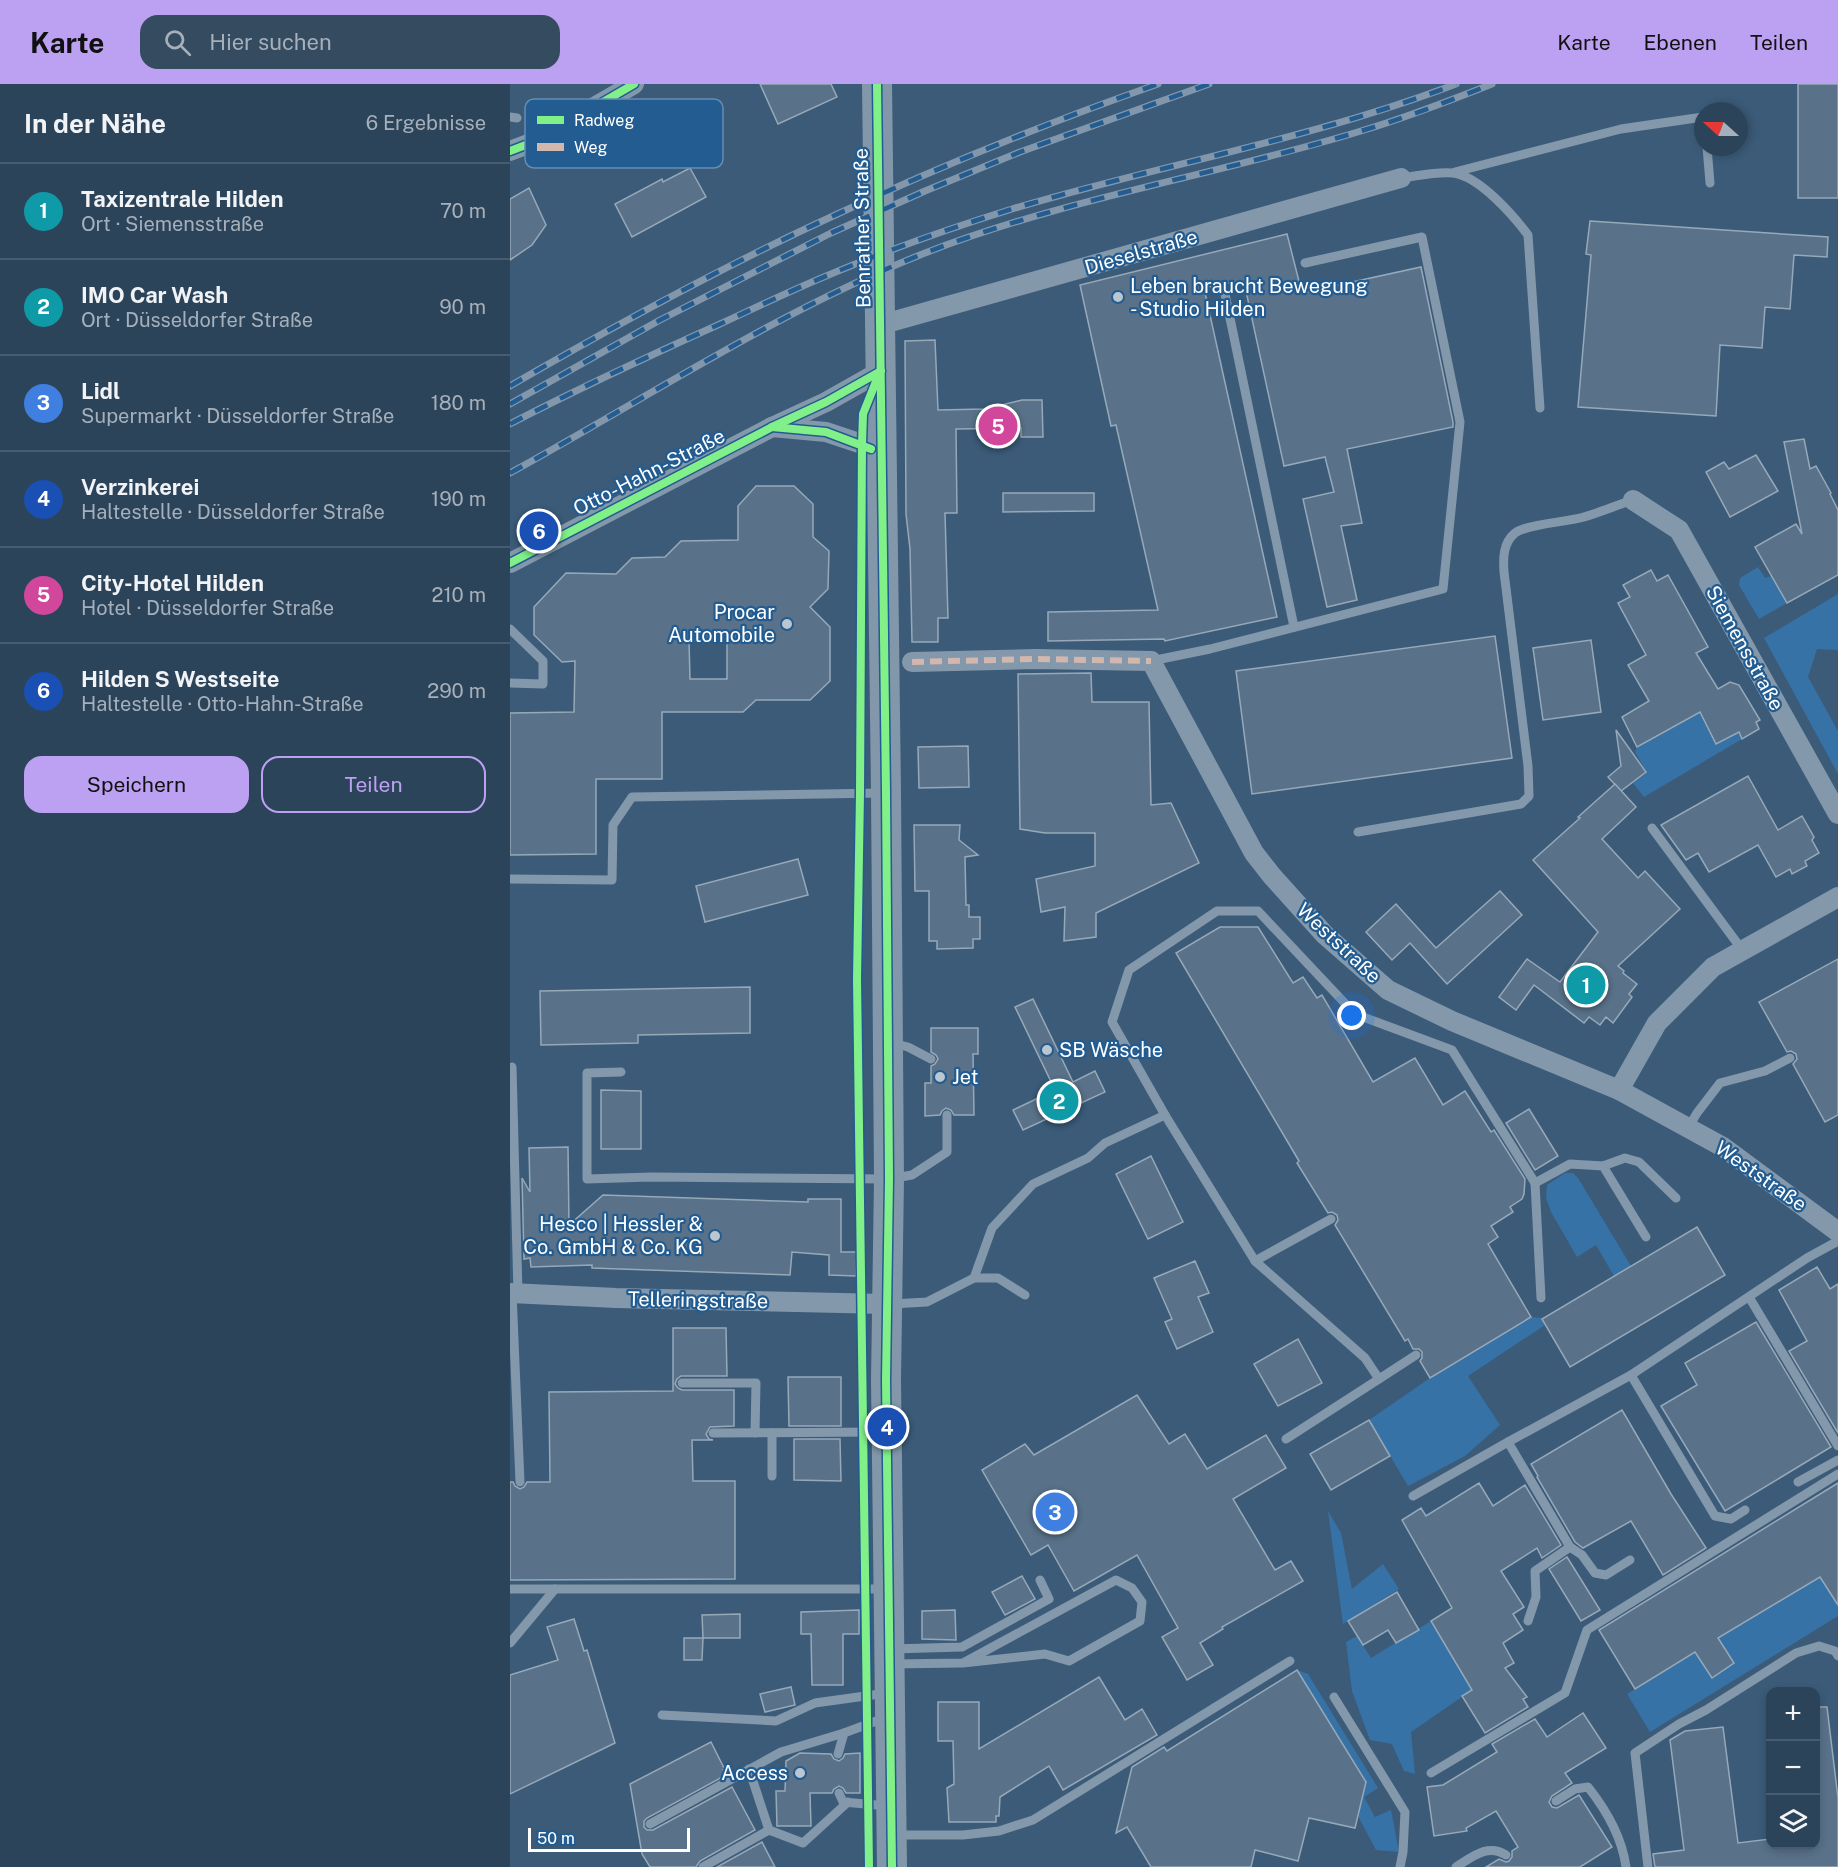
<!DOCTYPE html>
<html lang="de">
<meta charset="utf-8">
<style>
body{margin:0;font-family:"Public Sans",sans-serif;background:#344b60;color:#f1f3f6}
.controls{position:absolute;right:18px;bottom:18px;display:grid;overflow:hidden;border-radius:12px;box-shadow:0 3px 9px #0003}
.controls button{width:54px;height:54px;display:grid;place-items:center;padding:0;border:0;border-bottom:2px solid #485c70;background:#2c445a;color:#f1f3f6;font:30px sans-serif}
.compass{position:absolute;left:1184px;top:18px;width:54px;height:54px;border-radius:50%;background:#2c445a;box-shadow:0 3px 9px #0003;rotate:291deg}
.scale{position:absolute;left:18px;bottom:15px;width:162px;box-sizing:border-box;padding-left:6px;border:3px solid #fff;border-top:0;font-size:16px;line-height:21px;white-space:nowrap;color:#fff;-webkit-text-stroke:4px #225c91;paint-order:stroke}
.you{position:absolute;left:842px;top:932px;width:21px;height:21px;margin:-15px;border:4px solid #fff;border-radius:50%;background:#1a73e8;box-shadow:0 0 0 9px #1a73e833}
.badge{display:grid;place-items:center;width:39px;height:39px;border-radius:50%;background:#bca0f2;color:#fff;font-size:20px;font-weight:700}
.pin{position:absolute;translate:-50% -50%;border:3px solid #fff;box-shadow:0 2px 6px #0006}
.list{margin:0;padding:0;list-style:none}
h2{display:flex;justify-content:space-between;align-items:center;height:78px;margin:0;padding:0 24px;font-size:26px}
h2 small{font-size:20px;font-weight:400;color:#a6b0bb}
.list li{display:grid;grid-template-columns:39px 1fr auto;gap:18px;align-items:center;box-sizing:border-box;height:96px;padding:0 24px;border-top:2px solid #485c70}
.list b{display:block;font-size:22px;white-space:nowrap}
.list p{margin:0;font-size:20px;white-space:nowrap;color:#a6b0bb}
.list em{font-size:20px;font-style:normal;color:#a6b0bb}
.actions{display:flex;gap:12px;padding:18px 24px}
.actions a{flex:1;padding:14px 0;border:2px solid #bca0f2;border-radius:18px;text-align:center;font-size:21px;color:#bca0f2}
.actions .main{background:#bca0f2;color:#111}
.icon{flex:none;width:33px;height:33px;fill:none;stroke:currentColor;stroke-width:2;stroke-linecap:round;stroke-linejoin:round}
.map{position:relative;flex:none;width:1328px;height:1783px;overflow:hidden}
header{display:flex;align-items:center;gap:36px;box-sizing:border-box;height:84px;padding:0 30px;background:#bca0f2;color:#111}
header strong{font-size:28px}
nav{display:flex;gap:33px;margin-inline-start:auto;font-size:21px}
.search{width:420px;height:54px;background:#344b60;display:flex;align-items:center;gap:15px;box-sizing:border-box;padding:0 21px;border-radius:18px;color:#a6b0bb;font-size:22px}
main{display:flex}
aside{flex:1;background:#2c445a}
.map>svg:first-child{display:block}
.green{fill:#3772a7}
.building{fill:#597289;stroke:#97a9b9;stroke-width:1.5;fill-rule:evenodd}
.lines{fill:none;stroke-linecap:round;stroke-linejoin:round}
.service{stroke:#8398ab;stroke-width:9}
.minor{stroke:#8398ab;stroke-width:20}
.primary{stroke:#8297aa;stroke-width:30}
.rail-casing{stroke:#8297ab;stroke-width:7}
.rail{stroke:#225c91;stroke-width:4.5;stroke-dasharray:14;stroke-linecap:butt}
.quiet{stroke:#d1b7ad;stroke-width:6;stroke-dasharray:12 6;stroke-linecap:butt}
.cycleway-casing{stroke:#225c91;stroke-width:11}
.cycleway{stroke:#82f089;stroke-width:8}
.poi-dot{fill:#bac6d0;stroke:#225c91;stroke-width:2}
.labels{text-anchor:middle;stroke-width:4.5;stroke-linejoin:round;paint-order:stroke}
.street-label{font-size:20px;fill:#fff;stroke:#225c91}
.poi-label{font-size:20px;fill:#fff;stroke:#225c91;text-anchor:start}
.key{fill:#225c91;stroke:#648db2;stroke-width:1.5}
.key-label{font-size:16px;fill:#fff}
</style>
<header>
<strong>Karte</strong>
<div class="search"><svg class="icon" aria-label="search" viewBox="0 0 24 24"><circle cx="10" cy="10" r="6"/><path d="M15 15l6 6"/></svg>Hier suchen</div>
<nav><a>Karte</a><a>Ebenen</a><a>Teilen</a></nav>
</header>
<main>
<aside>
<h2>In der Nähe<small>6 Ergebnisse</small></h2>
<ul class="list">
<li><span class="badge" style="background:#0f9aa8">1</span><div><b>Taxizentrale Hilden</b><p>Ort · Siemensstraße</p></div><em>70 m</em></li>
<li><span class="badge" style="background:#0f9aa8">2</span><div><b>IMO Car Wash</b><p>Ort · Düsseldorfer Straße</p></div><em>90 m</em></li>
<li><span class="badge" style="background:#3f7fe0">3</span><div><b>Lidl</b><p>Supermarkt · Düsseldorfer Straße</p></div><em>180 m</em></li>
<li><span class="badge" style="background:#1a4fb4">4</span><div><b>Verzinkerei</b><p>Haltestelle · Düsseldorfer Straße</p></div><em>190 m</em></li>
<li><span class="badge" style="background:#d1479c">5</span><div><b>City-Hotel Hilden</b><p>Hotel · Düsseldorfer Straße</p></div><em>210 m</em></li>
<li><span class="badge" style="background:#1a4fb4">6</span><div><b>Hilden S Westseite</b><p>Haltestelle · Otto-Hahn-Straße</p></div><em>290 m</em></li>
</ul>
<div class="actions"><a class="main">Speichern</a><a>Teilen</a></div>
</aside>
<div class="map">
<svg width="1328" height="1783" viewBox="0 0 1328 1783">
<rect width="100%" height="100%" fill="#3b5b78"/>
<!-- green -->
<g class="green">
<polygon points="1248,483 1255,494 1261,492 1277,519 1249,535 1229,501 1230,494"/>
<polygon points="1328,510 1328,566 1307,565 1298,593 1328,647 1328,690 1254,554"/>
<polygon points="1190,628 1206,660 1229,648 1232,655 1134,713 1123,699 1137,689 1125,668 1127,663"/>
<polygon points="1055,1089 1063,1089 1068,1094 1121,1182 1104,1192 1086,1161 1067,1173 1041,1128 1036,1114 1037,1101"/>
<polygon points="1021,1233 1032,1234 1035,1241 958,1292 990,1341 955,1372 898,1402 859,1336 920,1294"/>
<polygon points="818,1427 831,1449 842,1505 873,1480 889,1505 833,1540"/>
<polygon points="1328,1482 1328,1532 1140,1648 1117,1610"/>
<polygon points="921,1537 962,1606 901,1648 905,1690 894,1687 882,1660 860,1656 842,1607 836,1558 847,1552 861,1574"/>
<polygon points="787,1586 798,1590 868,1704 854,1713 865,1733 881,1726 889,1768 866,1766 848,1732 856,1697"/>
</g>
<!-- building -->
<g class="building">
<polygon points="250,0 321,0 327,13 268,40"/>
<rect x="1288" y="0" width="40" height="114"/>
<polygon points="180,84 196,113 122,153 105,120 152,95 153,98"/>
<polygon points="19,104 36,141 22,161 0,176 0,115"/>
<polygon points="1080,137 1318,153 1317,173 1284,171 1280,225 1255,223 1252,264 1210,261 1206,332 1068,323 1081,171 1076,170"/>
<polygon points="777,150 792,209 911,183 943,338 943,343 837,365 852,439 831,442 847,516 817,523 793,415 824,408 815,373 774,382 734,198 730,199 730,197 694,204 767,533 655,557 654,555 538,557 538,528 648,526 606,341 601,342 570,201"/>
<polygon points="425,256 428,326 475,325 512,316 532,316 533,353 511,353 511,344 446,345 447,429 435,429 438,534 428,534 428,558 402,558 400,465 396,430 395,257"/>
<polygon points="1294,355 1300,385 1306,382 1321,409 1320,410 1328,426 1328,491 1277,519 1245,463 1286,440 1292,450 1274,358"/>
<polygon points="1246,371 1268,407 1220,433 1196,388 1214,378 1219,385"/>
<path d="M246,402h38l19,18v33l16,14 -1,38 -18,18 20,20v54l-20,19h-54l-13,12h-81v67h-66v75l-86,1v-142l64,-1 1,-51 -13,1 -28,-27v-28l32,-34 50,1 16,-16 33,-1 16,-16 57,-1v-34zM179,557h38v38h-37z"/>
<polygon points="493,409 584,409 584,427 493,428"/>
<polygon points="1141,486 1147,497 1158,491 1198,563 1186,569 1208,605 1220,598 1229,601 1250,636 1246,638 1249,645 1232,655 1229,648 1206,660 1190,628 1127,663 1112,633 1139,617 1118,581 1136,571 1108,519 1120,513 1113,501"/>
<polygon points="985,552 1002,674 742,710 726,587"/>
<polygon points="1081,556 1091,628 1033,636 1023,564"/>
<polygon points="581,589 582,618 639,618 641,721 661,719 689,779 586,829 586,853 554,857 555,823 531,828 526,795 585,782 585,749 535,749 510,745 508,590"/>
<polygon points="1106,646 1136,688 1111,707 1098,693 1111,682"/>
<polygon points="458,662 459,703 409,704 408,663"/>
<polygon points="1238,692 1268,746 1292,732 1304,753 1302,756 1309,769 1295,777 1297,782 1282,790 1280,785 1266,793 1248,761 1199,788 1188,769 1176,776 1151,741"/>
<polygon points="1105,700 1126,723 1092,755 1128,794 1135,787 1170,825 1108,882 1114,887 1113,889 1127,900 1119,910 1122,913 1103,939 1096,933 1090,941 1079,933 1074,939 1024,901 1006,926 989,913 1017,875 1050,898 1088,848 1023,776 1070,734 1068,733"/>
<polygon points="404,741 450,741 449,756 468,771 455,773 456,821 459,821 459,833 470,833 470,855 463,855 463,864 427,865 427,857 419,857 419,807 405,807"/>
<polygon points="288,775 298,811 195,838 186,802"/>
<polygon points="990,807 1012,831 937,900 900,859 882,876 856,848 886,820 926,864"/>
<polygon points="710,843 748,843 783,899 793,893 807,914 812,911 863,998 905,974 933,1021 955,1007 981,1048 984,1046 1015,1095 1014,1110 1012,1115 1000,1123 1003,1128 981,1142 988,1153 978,1160 1021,1233 920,1294 910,1277 912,1274 912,1268 909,1265 903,1265 898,1255 895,1257 825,1141 828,1136 827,1131 822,1128 818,1129 787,1079 789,1077 666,869"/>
<polygon points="1328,875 1328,1031 1315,1038 1283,980 1287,975 1286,970 1281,967 1277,968 1249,918"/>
<polygon points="240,903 240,949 128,951 128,959 31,961 30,907"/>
<polygon points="523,915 563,998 585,987 595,1008 513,1046 503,1026 545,1006 505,923"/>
<polygon points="421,944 468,944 468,970 463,970 464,1031 444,1031 441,1026 436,1024 432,1027 430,1031 415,1032 415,999 421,999 421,982 425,980 428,975 426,971 421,968"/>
<polygon points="91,1006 131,1007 131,1065 91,1065"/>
<polygon points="1019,1025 1048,1072 1025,1086 996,1039"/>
<polygon points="58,1063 59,1141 93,1111 298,1118 298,1115 331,1115 331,1168 347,1168 346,1192 319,1191 319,1171 282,1168 280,1191 82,1184 82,1181 21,1183 20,1174 14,1175 12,1094 20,1108 19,1064"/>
<polygon points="641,1072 673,1138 638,1155 606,1090"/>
<polygon points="1187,1143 1215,1191 1060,1283 1032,1235"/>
<polygon points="685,1177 699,1209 688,1213 703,1248 667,1265 655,1238 662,1235 644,1194"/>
<polygon points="1307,1183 1320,1205 1328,1200 1328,1349 1279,1267 1297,1257 1269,1206"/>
<polygon points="1246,1238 1321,1363 1215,1427 1151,1322 1187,1301 1175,1279"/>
<polygon points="163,1244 216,1244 217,1292 171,1292 167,1295 165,1300 168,1304 172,1306 224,1306 224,1342 200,1343 196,1350 199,1355 203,1356 182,1356 183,1397 225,1397 225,1495 0,1496 0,1398 3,1398 5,1402 10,1405 14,1403 17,1398 40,1398 39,1308 163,1307"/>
<polygon points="788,1255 812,1299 768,1322 744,1280"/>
<polygon points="278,1293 331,1293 331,1342 279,1342"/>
<polygon points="627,1311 659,1360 675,1350 697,1385 756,1351 776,1384 723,1415 765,1486 781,1477 793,1497 712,1543 713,1545 690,1559 703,1581 677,1596 652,1553 668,1544 627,1471 564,1507 538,1461 521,1471 472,1386 515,1360 524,1371"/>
<polygon points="1112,1326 1161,1410 1196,1464 1153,1491 1121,1437 1073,1464 1065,1458 1027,1393 1028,1392 1021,1380"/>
<polygon points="859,1336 880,1372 821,1406 800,1370"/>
<polygon points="284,1355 330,1355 331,1397 284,1396"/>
<polygon points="969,1399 983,1422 1015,1401 1051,1461 1032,1474 1027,1464 991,1487 1014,1523 1003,1530 1013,1546 993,1559 1004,1579 995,1584 1017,1613 1013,1615 1018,1623 975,1649 952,1612 962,1606 921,1537 942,1524 892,1436 911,1424 916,1432"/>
<polygon points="1328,1399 1328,1521 1310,1493 1208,1554 1224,1579 1202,1594 1185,1568 1125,1605 1089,1546"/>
<polygon points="1057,1473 1090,1526 1071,1537 1039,1485"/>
<polygon points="512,1492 525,1515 495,1531 482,1508"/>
<polygon points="887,1508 909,1546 886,1559 878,1546 853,1561 838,1537"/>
<polygon points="349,1526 349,1550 333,1550 333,1601 302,1601 301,1550 291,1550 291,1528"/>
<polygon points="445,1526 446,1556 412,1555 412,1527"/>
<polygon points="230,1530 230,1554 193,1554 192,1531"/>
<polygon points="64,1535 74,1567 77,1566 105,1659 0,1710 0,1591 48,1576 37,1543"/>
<polygon points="174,1554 193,1554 192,1576 174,1576"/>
<polygon points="787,1586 856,1698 845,1744 799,1734 788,1777 745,1766 741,1783 641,1783 617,1743 606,1749 622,1683 654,1663 657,1667"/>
<polygon points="589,1593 615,1636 632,1625 647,1651 553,1706 539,1682 490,1713 489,1732 486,1732 486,1738 439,1738 437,1704 444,1700 443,1657 428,1657 428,1618 469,1618 469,1665"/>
<polygon points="281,1603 285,1621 255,1628 250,1610"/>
<polygon points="1305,1623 1317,1623 1328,1714 1328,1783 1145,1783 1143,1770 1174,1766 1160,1656 1175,1647 1213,1643 1228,1759 1260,1755 1260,1761 1305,1761"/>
<polygon points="1073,1629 1096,1664 1055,1689 1062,1699 1042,1712 1039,1718 1042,1723 1047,1724 1069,1711 1102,1763 1070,1783 976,1783 989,1775 996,1778 999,1777 1002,1773 1002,1767 1008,1763 986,1727 956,1744 957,1747 924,1752 917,1703 933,1701 987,1668 982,1660 1025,1635 1037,1653"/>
<polygon points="201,1658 215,1686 213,1686 216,1691 137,1734 134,1737 134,1743 137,1746 143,1746 222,1703 245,1746 190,1777 186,1783 140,1783 132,1770 120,1700"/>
<polygon points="290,1669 321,1670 324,1675 329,1677 333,1674 335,1670 350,1669 350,1709 336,1709 333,1704 329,1702 324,1705 322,1709 300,1709 301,1742 267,1742 266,1707 275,1707 276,1677"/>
<polygon points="252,1758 265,1783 207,1783"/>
</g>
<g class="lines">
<!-- service -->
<g class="service">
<polyline points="0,33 7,34"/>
<polyline points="1197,63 1200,99"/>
<polyline points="945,88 1111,45 1193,33"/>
<path d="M891,94c17,-2 36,-7 52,-5 26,3 60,42 75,62l12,173"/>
<polyline points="715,210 784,543"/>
<polyline points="0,545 33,577 33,600 0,599"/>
<polyline points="641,577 700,565 933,505 950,338 912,153 795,179"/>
<polyline points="1142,744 1233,867"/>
<path d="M848,748l163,-28 8,-8 -1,-30 -24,-194c-1,-14 -1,-29 11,-39 12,-9 53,-11 69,-16 17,-5 33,-12 49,-17"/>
<polyline points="0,795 102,796 103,741 122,713 373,709"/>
<polyline points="382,959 398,963 421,975"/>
<polyline points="2,983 8,1209"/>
<polyline points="111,988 77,989 77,1095 141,1093 379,1095 402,1091 437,1068 437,1031"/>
<polyline points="655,1031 745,1177 855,1274 869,1295 906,1271"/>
<polyline points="1178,1044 1187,1029 1210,999 1255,987 1280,974"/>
<polyline points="1093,1082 1115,1074 1129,1078 1166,1114"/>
<polyline points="1025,1099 1031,1214"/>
<polyline points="745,1177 821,1135"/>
<polyline points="464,1194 482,1144 523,1100 578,1074 595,1059 655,1031 602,938 619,886 707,827 748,827 845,930 942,966 1025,1099 1060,1080 1093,1082 1136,1153"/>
<polyline points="2,1209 10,1398"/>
<polyline points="1239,1213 1328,1362"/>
<polyline points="382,1220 417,1218 464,1194 488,1194 515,1211"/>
<polyline points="1121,1291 1205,1432 1221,1435 1235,1426"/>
<polyline points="172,1299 246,1299 245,1349"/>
<polyline points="203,1349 374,1348"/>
<polyline points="262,1349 262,1392"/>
<polyline points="776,1355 869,1295"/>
<polyline points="998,1358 1060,1463 1025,1487 1026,1513 1018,1537"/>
<polyline points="1288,1398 1328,1376"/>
<polyline points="903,1412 998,1358 1121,1291 1297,1174 1328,1157"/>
<polyline points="1060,1463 1072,1471 1085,1489 1096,1491 1120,1476"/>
<polyline points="0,1505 376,1505"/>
<polyline points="0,1559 45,1505"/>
<polyline points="382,1565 452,1563 539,1515 530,1496"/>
<polyline points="382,1580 453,1579 606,1496 622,1504 632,1518 630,1537 559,1577 535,1570 453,1579"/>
<polyline points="824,1613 895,1728 893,1768 890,1783"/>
<polyline points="152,1631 266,1637 305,1619 377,1609"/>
<polyline points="328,1670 334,1649 377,1633"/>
<polyline points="239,1685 259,1746"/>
<polyline points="921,1689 1055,1609 1077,1546 1328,1390"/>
<polyline points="329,1709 333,1718 378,1722"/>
<path d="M1046,1717l19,-12 13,-2c19,24 34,50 38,80"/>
<polyline points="140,1740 271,1668 334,1649"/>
<polyline points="387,1751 453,1751 489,1747 523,1736 780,1577"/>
<polyline points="193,1783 259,1746 293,1759 338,1718"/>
<path d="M946,1783c16,-10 32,-24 50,-12"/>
<polyline points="1138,1783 1125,1669 1169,1640 1196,1626 1286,1569 1309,1562 1325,1567 1328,1572"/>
</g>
<!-- minor -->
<g class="minor">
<polyline points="0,67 26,57 124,0"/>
<polyline points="370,241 891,94"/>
<polyline points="262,343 316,348 352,360 371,369"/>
<polyline points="1123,416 1169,446 1328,730"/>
<polyline points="0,479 262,343 316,318 371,287"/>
<polyline points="402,578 525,575 641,577 744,769 762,792 815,851 878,906 942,937 1109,1006 1213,1063 1328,1148"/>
<polyline points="1109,1006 1147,939 1203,883 1328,813"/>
<polyline points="0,1209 106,1214 376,1220"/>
</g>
<!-- primary -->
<polyline class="primary" points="367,0 376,709 379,1095 376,1296 382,1783"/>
<defs>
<g id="rail">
<path d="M0,302c104,-60 212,-119 321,-169 107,-50 216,-94 327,-133"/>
<polyline points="0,320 150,236 321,149 415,107 510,68 699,0"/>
<path d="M0,340c69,-36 139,-68 210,-100 37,-17 74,-35 111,-50 59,-25 120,-46 181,-65 147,-44 300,-70 444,-125"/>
<path d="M0,389c137,-75 268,-162 415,-220 141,-55 292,-78 436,-122 44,-13 88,-30 131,-47"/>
</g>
</defs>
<!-- rail casing -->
<use href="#rail" class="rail-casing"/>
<!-- rail -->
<use href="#rail" class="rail"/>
<!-- quiet -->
<polyline class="quiet" points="402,578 525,575 641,577"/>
<defs>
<g id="cycleway">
<polyline points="367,0 376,709 379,1095 376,1296 382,1783"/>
<polyline points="0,67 26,57 124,0"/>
<polyline points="262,343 316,348 361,365"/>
<polyline points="0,479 262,343 316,318 371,287"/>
<polyline points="359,1783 347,895 350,709 352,360 353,330 367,295"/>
</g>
</defs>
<!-- cycleway casing -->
<use href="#cycleway" class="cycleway-casing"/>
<!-- cycleway -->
<use href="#cycleway" class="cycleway"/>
</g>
<!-- markers -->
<g class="poi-dot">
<circle cx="608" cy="213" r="6"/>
<circle cx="277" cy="540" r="6"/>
<circle cx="537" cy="966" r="6"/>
<circle cx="430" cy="993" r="6"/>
<circle cx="205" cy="1152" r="6"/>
<circle cx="290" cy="1689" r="6"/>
</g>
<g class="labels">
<!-- street labels -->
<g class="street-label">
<text transform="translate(352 144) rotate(-91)" y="7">Benrather Straße</text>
<text transform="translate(631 168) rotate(-16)" y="7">Dieselstraße</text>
<text transform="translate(139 388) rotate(-27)" y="7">Otto-Hahn-Straße</text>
<text transform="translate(1235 564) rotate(61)" y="7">Siemensstraße</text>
<text transform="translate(829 859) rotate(43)" y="7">Weststraße</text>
<text transform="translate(1251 1092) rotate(35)" y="7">Weststraße</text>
<text transform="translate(188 1216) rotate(1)" y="7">Telleringstraße</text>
</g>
<!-- poi labels -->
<g class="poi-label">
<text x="620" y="209">Leben braucht Bewegung<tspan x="620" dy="23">- Studio Hilden</tspan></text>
<text x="265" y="535" text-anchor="end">Procar<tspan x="265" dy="23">Automobile</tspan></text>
<text x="549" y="973">SB Wäsche</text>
<text x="442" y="1000">Jet</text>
<text x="193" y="1147" text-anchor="end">Hesco | Hessler &amp;<tspan x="193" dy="23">Co. GmbH &amp; Co. KG</tspan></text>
<text x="278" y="1696" text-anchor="end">Access</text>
</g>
</g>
<!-- legend -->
<rect x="15" y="15" width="198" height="69" rx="9" class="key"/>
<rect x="27" y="32" width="27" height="8" fill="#82f089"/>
<rect x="27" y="59" width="27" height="8" fill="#d1b7ad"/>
<g class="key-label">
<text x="64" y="42">Radweg</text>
<text x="64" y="69">Weg</text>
</g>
</svg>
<div class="controls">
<button>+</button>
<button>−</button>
<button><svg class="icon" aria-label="layers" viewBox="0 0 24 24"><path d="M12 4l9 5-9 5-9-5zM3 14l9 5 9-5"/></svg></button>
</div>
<svg class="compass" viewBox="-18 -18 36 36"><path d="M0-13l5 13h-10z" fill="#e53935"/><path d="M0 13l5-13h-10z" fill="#a6b0bb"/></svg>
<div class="scale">50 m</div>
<div class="you"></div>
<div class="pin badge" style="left:1076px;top:901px;background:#0f9aa8">1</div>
<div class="pin badge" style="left:549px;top:1017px;background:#0f9aa8">2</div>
<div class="pin badge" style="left:545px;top:1428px;background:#3f7fe0">3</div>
<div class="pin badge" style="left:377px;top:1343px;background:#1a4fb4">4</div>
<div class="pin badge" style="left:488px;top:342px;background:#d1479c">5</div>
<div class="pin badge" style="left:29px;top:447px;background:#1a4fb4">6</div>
</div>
</main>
